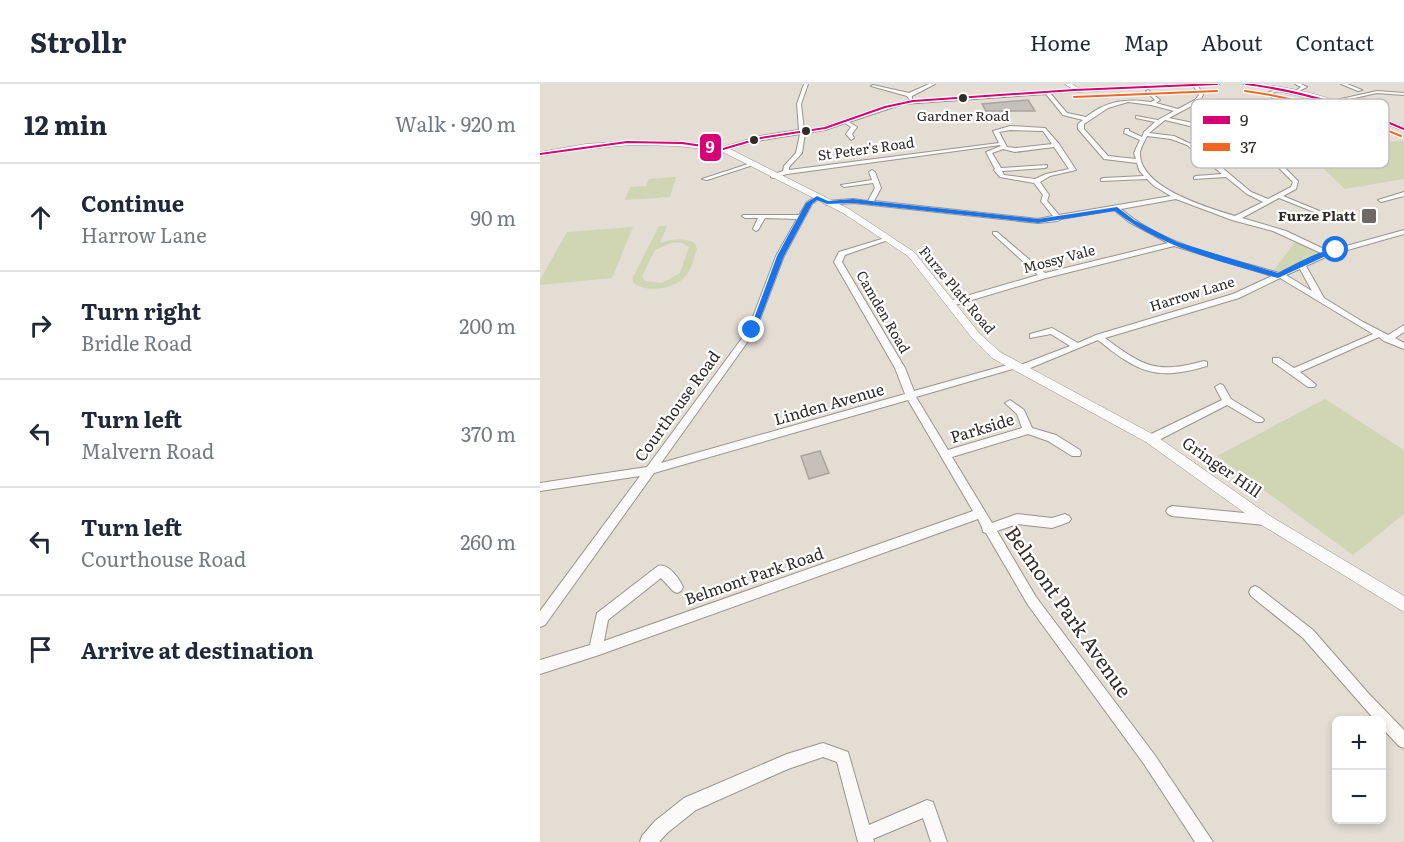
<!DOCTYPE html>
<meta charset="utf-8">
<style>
body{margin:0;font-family:Literata,serif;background:#f2f2f3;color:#1f2937}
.controls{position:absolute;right:18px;bottom:18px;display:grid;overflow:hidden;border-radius:9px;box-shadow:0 3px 9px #0003}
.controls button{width:54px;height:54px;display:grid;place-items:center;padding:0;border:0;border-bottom:2px solid #e0e1e3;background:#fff;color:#1f2937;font:30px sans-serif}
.stop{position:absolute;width:18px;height:18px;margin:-14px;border:4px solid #1a73e8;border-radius:50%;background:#fff}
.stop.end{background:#1a73e8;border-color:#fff;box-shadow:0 2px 6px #0008}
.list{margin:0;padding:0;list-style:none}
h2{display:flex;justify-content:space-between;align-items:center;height:78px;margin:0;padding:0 24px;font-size:26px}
h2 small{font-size:20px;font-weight:400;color:#747a83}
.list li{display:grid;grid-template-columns:39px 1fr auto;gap:18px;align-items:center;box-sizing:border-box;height:108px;padding:0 24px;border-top:2px solid #e0e1e3}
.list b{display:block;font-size:22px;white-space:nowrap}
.list p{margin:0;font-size:20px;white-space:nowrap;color:#747a83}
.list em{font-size:20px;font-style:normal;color:#747a83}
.icon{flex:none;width:33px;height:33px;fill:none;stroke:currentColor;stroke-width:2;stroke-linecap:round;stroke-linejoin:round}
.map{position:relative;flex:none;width:864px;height:758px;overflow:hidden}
header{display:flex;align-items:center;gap:36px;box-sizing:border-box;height:84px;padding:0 30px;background:#fff;border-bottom:2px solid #e0e1e3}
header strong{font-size:28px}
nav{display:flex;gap:33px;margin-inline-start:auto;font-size:21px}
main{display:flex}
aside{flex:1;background:#fff}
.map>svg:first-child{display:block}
.green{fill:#d0d5b4;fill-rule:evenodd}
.building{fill:#c6c0ba;stroke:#aaa49f;stroke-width:1.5}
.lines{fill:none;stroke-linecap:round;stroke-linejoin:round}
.minor-casing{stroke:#99948e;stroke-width:2}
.major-casing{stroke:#99948e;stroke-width:1}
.minor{fill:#fbfaf9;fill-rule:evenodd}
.major{fill:#fbfaf9;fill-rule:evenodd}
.bus-1-casing{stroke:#fff;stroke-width:4.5}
.bus-2-casing{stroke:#fff;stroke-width:4.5}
.bus-1{stroke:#d70075;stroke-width:2}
.bus-2{stroke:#f26522;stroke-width:2}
.route{fill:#1a73e8}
.bus-dot{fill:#2f2b25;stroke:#fff;stroke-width:2}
.poi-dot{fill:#6e6962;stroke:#fff;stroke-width:2}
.labels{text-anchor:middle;stroke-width:4.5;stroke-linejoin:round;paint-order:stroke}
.bus-label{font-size:14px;fill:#2f2b25;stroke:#fff}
.far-street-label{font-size:14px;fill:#2f2b25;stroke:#fff}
.far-poi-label{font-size:14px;font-weight:bold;fill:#2f2b25;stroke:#fff;text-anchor:end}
.street-label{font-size:16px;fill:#2f2b25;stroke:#fff}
.near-street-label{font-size:20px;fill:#2f2b25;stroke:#fff}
.key{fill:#fff;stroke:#c1bfbe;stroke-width:1.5}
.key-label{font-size:16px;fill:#2f2b25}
.line-badge{stroke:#fff;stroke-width:2}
.badge-label{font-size:16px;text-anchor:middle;font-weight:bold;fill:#fff}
</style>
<header>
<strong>Strollr</strong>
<nav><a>Home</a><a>Map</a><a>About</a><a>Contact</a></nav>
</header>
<main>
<aside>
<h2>12 min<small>Walk · 920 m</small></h2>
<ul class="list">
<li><svg class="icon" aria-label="ahead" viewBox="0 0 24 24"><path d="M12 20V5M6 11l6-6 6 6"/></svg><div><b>Continue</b><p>Harrow Lane</p></div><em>90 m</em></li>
<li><svg class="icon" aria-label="right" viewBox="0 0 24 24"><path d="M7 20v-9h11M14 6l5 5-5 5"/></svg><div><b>Turn right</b><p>Bridle Road</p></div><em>200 m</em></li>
<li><svg class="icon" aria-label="left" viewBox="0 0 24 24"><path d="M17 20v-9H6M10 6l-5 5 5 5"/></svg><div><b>Turn left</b><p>Malvern Road</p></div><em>370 m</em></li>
<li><svg class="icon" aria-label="left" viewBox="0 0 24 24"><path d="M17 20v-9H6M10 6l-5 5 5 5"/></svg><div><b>Turn left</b><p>Courthouse Road</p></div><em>260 m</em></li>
<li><svg class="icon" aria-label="arrive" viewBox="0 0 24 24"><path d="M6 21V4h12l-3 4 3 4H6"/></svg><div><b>Arrive at destination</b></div></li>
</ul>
</aside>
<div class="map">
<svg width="864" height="758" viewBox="0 0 864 758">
<rect width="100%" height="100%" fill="#e3ddd4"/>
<!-- green -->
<g class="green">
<polygon points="864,56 864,95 805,105 767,69"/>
<polygon points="136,93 130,113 85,116 90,103 106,102 109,95"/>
<path d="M119,142h8l-7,17c12,-4 23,-6 35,0l2,6c-3,8 -5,20 -11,27 -11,13 -40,18 -53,6v-5zM132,159h10l7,4 -9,26 -18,10 -17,-2 -3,-5 13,-26z"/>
<polygon points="93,143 72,194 0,201 0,196 27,148"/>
<polygon points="756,157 779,170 739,187 734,186"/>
<polygon points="785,315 864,366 864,430 813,471 677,372"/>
</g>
<!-- building -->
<g class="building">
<polygon points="488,16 495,27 446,27 442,20"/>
<polygon points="280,367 289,389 269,395 261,372"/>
</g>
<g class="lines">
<defs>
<g id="minor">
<path d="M264,0h4l-7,20 3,26 20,-3 78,-25 172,-13 2,2 -26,2 17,20 19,4c20,-16 40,-19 65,-15l4,-2 -9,-9 2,-1 12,10 -4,3 22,6 17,-9 4,-5 -6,-10 4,-1 6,11 -3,5 14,5 18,18 24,16 42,42 -2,8 -13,7 51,21 -5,1 -50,-20 -37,20 44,13 42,20 76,-21v4l-74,21 -24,11 18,32 39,24 25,13 16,-10v7l-9,6 9,5v6l-20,-8 -5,-4 -79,35 14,11 2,2 -2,2h-6l-35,-25v-4h6l15,10 79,-34 -93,-56 -41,20 -134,40c39,29 51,36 99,23l3,1v4c-51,15 -68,7 -109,-26l-75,31h-6l-1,-3 -100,29 32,53 74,-22 -5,-14 -12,-11 5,-3 14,10 8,18 24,7 24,15 1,3 -1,3h-8l-24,-15 -20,-7 -76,23 40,66 25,-9 35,4 13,-4 4,2 2,3 -2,3 -17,6 -35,-4 -20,7 39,66 118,157 59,88h-18l-51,-78 -116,-159 -42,-72 -3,-1 -1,-5 -4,-8 -382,137 -56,18v-14l50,-15 7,-32 61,-47c10,-3 21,12 25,21l-2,4 -4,2 -4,-2 -12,-13 -53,42 -4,21 369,-130 -65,-111 -254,73 -109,152 -5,2v-16l100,-135 -100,15v-8l107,-16 101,-137 28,-74 21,-37 -32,-1 -7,12 -2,1 -3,-2 5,-11h-13l-3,-2 1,-1h56l8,-13 8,-5 5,1 -8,6 -28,52 -28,74 -95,133 244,-69 -10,-26 -61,-106 5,-10 46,-14 6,1 -46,16 -3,7 63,106 9,23 100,-28 4,3 52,-20 -19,-12 -21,4v-4l22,-6 26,15 18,-8 137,-41 39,-18 -98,-30 -128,32 -91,27h-6v-4l89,-26 -45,-41v-2h4l48,41 123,-30 -39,-21 -15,-12 -53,9 -3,2 -20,2 -185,-20 -26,2 -3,-2 3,-2 26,-2 15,2 7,-13 -2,-5 -29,4 -3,-2 31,-5 -3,-8 3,-2 3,2 6,16 -7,13 164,18 15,-3 -12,-15 2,-6 -9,-12 -34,-6 -6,-7 1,-1 -9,-17 15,-6 -1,-1 -213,29 -14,4 -2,-1v-2l12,-4 1,-5 12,-13 4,-19 -38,6 -41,10v-2l40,-12 38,-6 -2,-26zM506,10l17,21 20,5 -5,4v5l26,30 33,4 2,7 5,6 -41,2 -2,1v2l46,-2 7,7 17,10 -112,19 -12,-14 2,-6 -9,-13 10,-6 26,-6 -17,-26 -14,-16 -35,-2 -17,5 6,12 -210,27v-3l13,-14 3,-20 20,-3 20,-7 6,4 -5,7 5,6 3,-2 -2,-4 5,-7 -8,-5 54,-18zM588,18l23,3 23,6 -16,9 -22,-4v2l19,4 -11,10 -2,5 -13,-6v-2h-4l-1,4 16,7 -6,13 2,6 -28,-3 -24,-27v-5l24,-16zM657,19l13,4 18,18 -30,-1 -29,-6zM625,36l33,8 35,1 16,10 -54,7 -21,-10 -25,-3zM470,46l33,1 9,13 -37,4 -8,-1 -8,-15zM607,52l24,3 16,6 35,29 -26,2 -2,1v2l32,-2 21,17 16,8 -28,14c-26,-8 -96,-28 -95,-63 0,-5 5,-12 7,-17zM713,58l15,15 -52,6 -17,-14zM514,63l15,22 -23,5 -11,5 -31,-4 -2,-4 43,-3 2,-1v-2l-46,3 -9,-15 11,-4 12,3zM731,76l22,22 -2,5 -23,12 -17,-7 -31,-26zM636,115l56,21 41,11 48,22 -42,20c-54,-16 -115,-27 -158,-64zM760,185l12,22 -26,-16z"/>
<polygon points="389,0 395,0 372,12 372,15 370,16 367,12 331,2 333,1 369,9"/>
<polygon points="755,0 761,0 767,3 759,7 757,6 761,3"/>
<polygon points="801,0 807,0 822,6 818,7"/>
<path d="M739,5l31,6 71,28 4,5 -52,10 -12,-2 -9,-4 -45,-39zM739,7l28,6 72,30c-21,3 -44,11 -63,3l-44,-37z"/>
<polygon points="837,7 864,9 864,11 837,9 810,15 846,29 844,32 804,16 794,18 792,17"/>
<polygon points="208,80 213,81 167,96 162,95"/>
<polygon points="864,108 864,112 841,118 838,116"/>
<polygon points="680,300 683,301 691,315 722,334 724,336 722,338 716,338 687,321 615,358 607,358 606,355 607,352 682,316 675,303"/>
<polygon points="632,422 725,431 729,433 731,436 729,439 725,441 632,432 628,430 626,427 628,424"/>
<polygon points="715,502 719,504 773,546 829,610 864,646 864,664 859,662 842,644 842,636 835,636 763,554 711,512 709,508 711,504"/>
<polygon points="283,659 308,668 329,741 387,716 393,718 407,758 391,758 383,734 333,755 334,758 318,758 297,678 283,673 248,685 156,726 127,749 119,758 100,758 102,752 115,737 144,714 247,670"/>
</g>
<g id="major">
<polygon points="525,0 532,0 538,4 680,0 537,8"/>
<path d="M703,0c57,0 109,21 161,43v4l-79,-30 -37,-10z"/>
<polygon points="91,57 137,57 186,63 309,125 374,168 440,250 460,268 616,352 730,432 864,512 864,528 720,440 606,358 452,274 432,254 368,172 303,129 181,67 137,62 91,61 46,65 0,72 0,68 46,60"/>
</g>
</defs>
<!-- minor casing -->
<use href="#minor" class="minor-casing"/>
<!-- major casing -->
<use href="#major" class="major-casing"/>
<!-- minor -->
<use href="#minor" class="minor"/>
<!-- major -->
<use href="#major" class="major"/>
<defs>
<g id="bus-1">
<path d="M706,0c56,7 107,23 158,45"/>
<polyline points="0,70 87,58 142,59 183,65 221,54 285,44 345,23 373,17 534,6 677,0"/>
</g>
<g id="bus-2">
<path d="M705,7c55,7 105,24 156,45"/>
<polyline points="534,13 677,7"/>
</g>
</defs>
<!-- bus-1 casing -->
<use href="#bus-1" class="bus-1-casing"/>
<!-- bus-2 casing -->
<use href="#bus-2" class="bus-2-casing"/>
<!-- bus-1 -->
<use href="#bus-1" class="bus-1"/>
<!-- bus-2 -->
<use href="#bus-2" class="bus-2"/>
</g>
<!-- route -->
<path class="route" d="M277,112l11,5 25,-2 185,20 79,-12 17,13 43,22 101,31c12,-6 50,-28 61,-23l-61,28c-55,-16 -117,-30 -163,-67l-77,12 -185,-20 -26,1 -10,-4 -5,4 -28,52 -28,74 -7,2 28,-76 29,-53z"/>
<!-- markers -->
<g class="bus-dot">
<circle cx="423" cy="14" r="5"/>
<circle cx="266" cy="47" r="5"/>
<circle cx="214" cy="56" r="5"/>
</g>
<rect class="poi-dot" x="821" y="124" width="16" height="16" rx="3"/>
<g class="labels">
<!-- bus labels -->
<g class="bus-label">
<text x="423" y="37">Gardner Road</text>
</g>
<!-- far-street labels -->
<g class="far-street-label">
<text transform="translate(326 65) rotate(-8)" y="5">St Peter's Road</text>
<text transform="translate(519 175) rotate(-15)" y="5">Mossy Vale</text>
<text transform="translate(417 206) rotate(50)" y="5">Furze Platt Road</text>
<text transform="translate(652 210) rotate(-17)" y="5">Harrow Lane</text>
<text transform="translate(343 228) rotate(60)" y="5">Camden Road</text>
</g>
<!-- far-poi labels -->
<g class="far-poi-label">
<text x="816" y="137">Furze Platt</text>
</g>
<!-- street labels -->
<g class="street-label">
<text transform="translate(289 320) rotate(-16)" y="6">Linden Avenue</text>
<text transform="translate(137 322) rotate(-54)" y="6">Courthouse Road</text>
<text transform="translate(442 344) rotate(-17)" y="6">Parkside</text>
<text transform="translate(682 383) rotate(35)" y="6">Gringer Hill</text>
<text transform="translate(214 492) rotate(-19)" y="6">Belmont Park Road</text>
</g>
<!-- near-street labels -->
<g class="near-street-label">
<text transform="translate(528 528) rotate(55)" y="7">Belmont Park Avenue</text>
</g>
</g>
<!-- legend -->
<rect x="651" y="15" width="198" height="69" rx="9" class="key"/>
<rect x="663" y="32" width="27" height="8" fill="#d70075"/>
<rect x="663" y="59" width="27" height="8" fill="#f26522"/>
<g class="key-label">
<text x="700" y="42">9</text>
<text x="700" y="69">37</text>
</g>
<rect class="line-badge" x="159" y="49" width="23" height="29" rx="6" fill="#d70075"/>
<g class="badge-label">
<text x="170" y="69">9</text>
</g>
</svg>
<div class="controls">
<button>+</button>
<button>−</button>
</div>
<div class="stop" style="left:796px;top:166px"></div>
<div class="stop end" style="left:212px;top:246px"></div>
</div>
</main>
